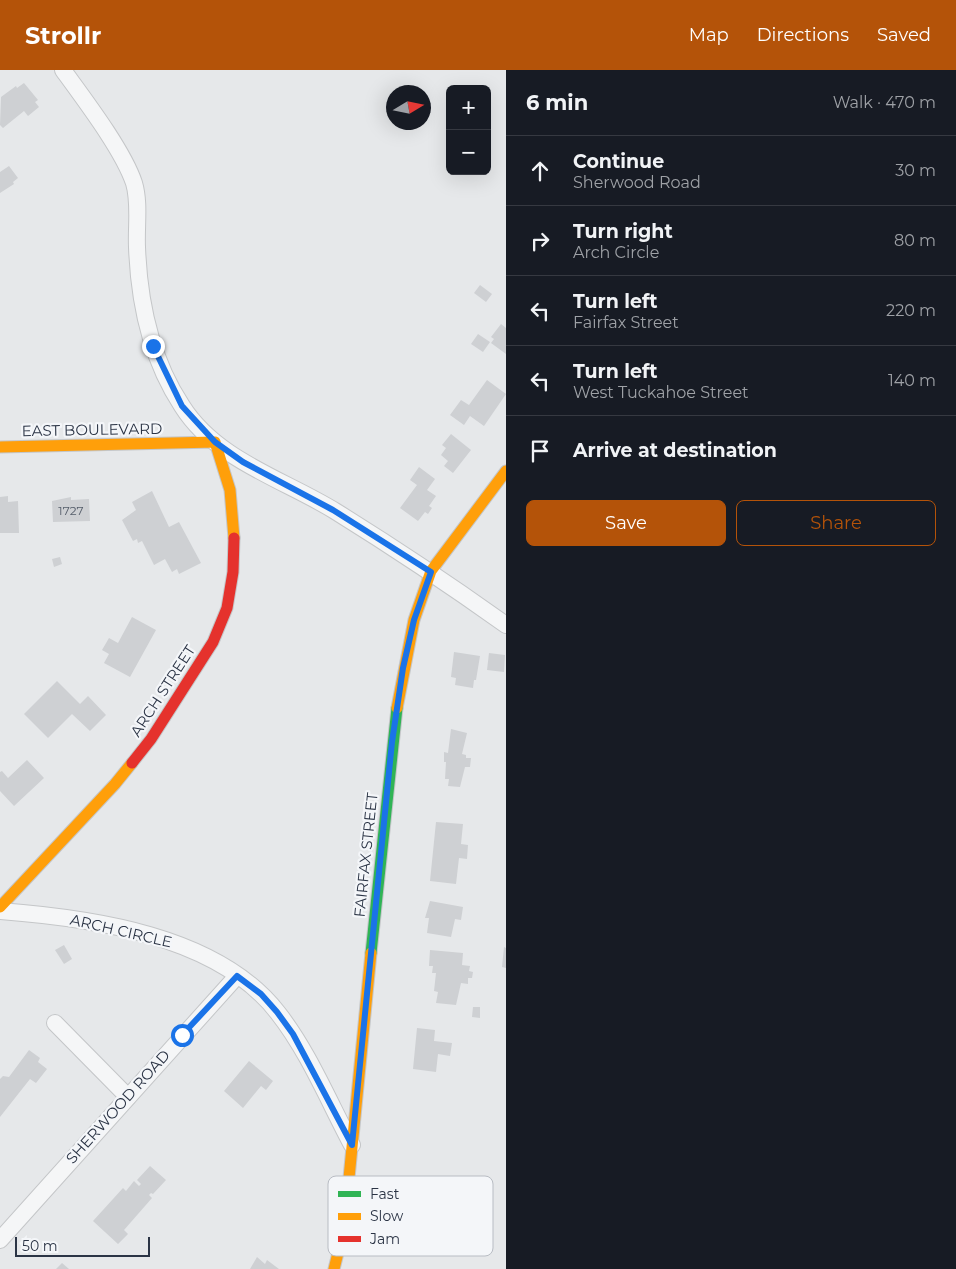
<!DOCTYPE html>
<meta charset="utf-8">
<style>
body{margin:0;font-family:Montserrat,sans-serif;background:#20242c;color:#f1f3f6}
.controls{position:absolute;right:15px;top:15px;display:grid;overflow:hidden;border-radius:8px;box-shadow:0 5px 20px #0002}
.controls button{width:45px;height:45px;display:grid;place-items:center;padding:0;border:0;border-bottom:1px solid #363941;background:#171b24;color:#f1f3f6;font:25px sans-serif}
.compass{position:absolute;left:386px;top:15px;width:45px;height:45px;border-radius:50%;background:#171b24;box-shadow:0 5px 20px #0002;rotate:80deg}
.scale{position:absolute;left:15px;bottom:12px;width:135px;box-sizing:border-box;padding-left:5px;border:2px solid #2b3445;border-top:0;font-size:14px;line-height:18px;white-space:nowrap;color:#2b3445;-webkit-text-stroke:4px #f4f6f9;paint-order:stroke}
.stop{position:absolute;width:15px;height:15px;margin:-11px;border:4px solid #1a73e8;border-radius:50%;background:#fff}
.stop.end{background:#1a73e8;border-color:#fff;box-shadow:0 1px 5px #0008}
.list{margin:0;padding:0;list-style:none}
h2{display:flex;justify-content:space-between;align-items:center;height:65px;margin:0;padding:0 20px;font-size:21px}
h2 small{font-size:16px;font-weight:400;color:#9ea1a6}
.list li{display:grid;grid-template-columns:32px 1fr auto;gap:15px;align-items:center;box-sizing:border-box;height:70px;padding:0 20px;border-top:1px solid #363941}
.list b{display:block;font-size:19px;white-space:nowrap}
.list p{margin:0;font-size:16px;white-space:nowrap;color:#9ea1a6}
.list em{font-size:16px;font-style:normal;color:#9ea1a6}
.actions{display:flex;gap:10px;padding:15px 20px}
.actions a{flex:1;padding:11px 0;border:1px solid #b45309;border-radius:8px;text-align:center;font-size:18px;color:#b45309}
.actions .main{background:#b45309;color:#fff}
.icon{flex:none;width:28px;height:28px;fill:none;stroke:currentColor;stroke-width:2;stroke-linecap:round;stroke-linejoin:round}
.map{position:relative;flex:none;width:506px;height:1199px;overflow:hidden}
header{display:flex;align-items:center;gap:30px;box-sizing:border-box;height:70px;padding:0 25px;background:#b45309;color:#fff}
header strong{font-size:24px}
nav{display:flex;gap:28px;margin-inline-start:auto;font-size:18px}
main{display:flex}
aside{flex:1;background:#171b24}
.map>svg:first-child{display:block}
.building{fill:#ced0d3}
.lines{fill:none;stroke-linecap:round;stroke-linejoin:round}
.street-casing{stroke:#c4c6c8;stroke-width:18}
.fast-casing{stroke:#c4c6c8;stroke-width:13}
.slow-casing{stroke:#c4c6c8;stroke-width:13}
.jam-casing{stroke:#c4c6c8;stroke-width:13}
.street{stroke:#f5f6f7;stroke-width:16}
.fast{stroke:#30b455;stroke-width:11}
.slow{stroke:#ff9f0a;stroke-width:11}
.jam{stroke:#e5322d;stroke-width:11}
.route{stroke:#1a73e8;stroke-width:6}
.labels{text-anchor:middle;stroke-width:4.5;stroke-linejoin:round;paint-order:stroke}
.number-label{font-size:12px;fill:#545c69}
.street-label{font-size:15px;fill:#2b3445;stroke:#f4f6f9}
.key{fill:#f4f6f9;stroke:#b8bcc3;stroke-width:1}
.key-label{font-size:14px;fill:#2b3445}
</style>
<header>
<strong>Strollr</strong>
<nav><a>Map</a><a>Directions</a><a>Saved</a></nav>
</header>
<main>
<div class="map">
<svg width="506" height="1199" viewBox="0 0 506 1199">
<rect width="100%" height="100%" fill="#e6e8ea"/>
<!-- building -->
<g class="building">
<polygon points="24,13 38,30 35,32 39,37 28,46 24,41 3,58 0,55 1,27 16,16 17,18"/>
<polygon points="9,96 18,108 13,112 14,114 0,123 0,102"/>
<polygon points="480,215 492,224 486,232 474,223"/>
<polygon points="501,254 506,258 506,284 491,273 494,269 491,267"/>
<polygon points="478,264 490,272 483,282 471,274"/>
<polygon points="487,310 506,324 484,356 470,346 464,355 450,345 461,330 469,335"/>
<polygon points="451,364 471,380 453,403 444,396 448,391 441,385 446,378 442,375"/>
<polygon points="419,397 435,409 427,420 436,426 429,436 432,438 428,444 425,442 418,451 400,438 417,415 410,410"/>
<polygon points="152,421 169,457 179,452 201,493 179,504 177,499 172,502 165,489 154,495 142,471 138,473 137,469 133,471 122,450 136,440 132,432"/>
<polygon points="8,426 8,432 18,431 19,463 0,463 0,427"/>
<polygon points="71,427 71,430 89,429 90,451 53,452 52,431"/>
<polygon points="60,487 62,494 54,497 52,489"/>
<polygon points="132,547 156,560 130,607 104,593 109,584 102,580 109,568 118,573"/>
<polygon points="454,582 480,586 476,610 474,610 473,618 455,615 456,608 451,607"/>
<polygon points="489,583 505,585 504,602 487,600"/>
<polygon points="57,611 80,634 88,626 106,645 90,661 72,644 48,668 24,644"/>
<polygon points="451,659 467,663 462,684 466,685 466,688 471,688 470,697 465,697 460,717 448,716 449,709 445,709 446,692 444,692 444,682 448,683"/>
<polygon points="27,690 44,708 14,736 0,721 0,702 2,701 8,708"/>
<polygon points="436,752 463,754 461,774 468,775 467,789 459,788 456,814 430,811"/>
<polygon points="430,831 463,837 461,850 455,849 451,867 427,863 429,848 425,848"/>
<polygon points="64,875 72,889 64,894 55,880"/>
<polygon points="504,877 506,878 506,898 502,897"/>
<polygon points="430,880 463,883 462,895 470,896 469,901 473,902 472,908 468,908 468,914 461,913 456,935 436,933 438,922 434,921 436,903 432,903 433,896 429,896"/>
<polygon points="473,937 480,937 480,948 472,947"/>
<polygon points="417,958 435,960 434,971 452,973 450,986 438,984 436,1002 413,999"/>
<polygon points="29,980 40,988 38,992 47,999 36,1013 30,1009 0,1047 0,1009 3,1006 9,1007"/>
<polygon points="249,991 273,1011 266,1020 261,1016 243,1038 224,1021"/>
<polygon points="150,1096 166,1110 153,1124 151,1123 149,1125 152,1128 124,1160 128,1164 118,1174 93,1151 123,1118 126,1121 134,1111 139,1116 141,1114 137,1110"/>
<polygon points="445,1106 453,1107 452,1118 444,1117"/>
<polygon points="257,1187 265,1194 267,1190 279,1199 250,1199"/>
<polygon points="62,1193 69,1199 56,1199"/>
</g>
<g class="lines">
<defs>
<g id="street">
<path d="M63,0c21,29 60,80 71,113 6,20 2,43 3,64 2,56 14,112 45,159 34,54 101,73 153,105 58,36 115,74 171,114"/>
<path d="M0,841c91,7 218,24 278,102 30,38 51,89 74,132"/>
<polyline points="55,953 128,1027"/>
<polyline points="0,1170 237,906"/>
</g>
<polyline id="fast" points="371,883 397,638"/>
<g id="slow">
<polyline points="0,377 215,372 230,420 234,468"/>
<polyline points="397,638 414,550 431,501 506,401"/>
<polyline points="0,837 115,714 132,693"/>
<polyline points="334,1199 344,1159 371,883"/>
</g>
<polyline id="jam" points="132,693 151,669 213,572 227,538 233,502 234,468"/>
</defs>
<!-- street casing -->
<use href="#street" class="street-casing"/>
<!-- fast casing -->
<use href="#fast" class="fast-casing"/>
<!-- slow casing -->
<use href="#slow" class="slow-casing"/>
<!-- jam casing -->
<use href="#jam" class="jam-casing"/>
<!-- street -->
<use href="#street" class="street"/>
<!-- fast -->
<use href="#fast" class="fast"/>
<!-- slow -->
<use href="#slow" class="slow"/>
<!-- jam -->
<use href="#jam" class="jam"/>
</g>
<g class="lines">
<!-- route -->
<polyline class="route" points="153,276 182,336 215,372 243,392 333,440 431,502 414,550 403,598 392,672 352,1075 293,964 277,942 261,924 237,906 182,965"/>
</g>
<g class="labels">
<!-- number labels -->
<g class="number-label">
<text x="71" y="445">1727</text>
</g>
<!-- street labels -->
<g class="street-label">
<text transform="translate(92 360) rotate(-1)" y="5">EAST BOULEVARD</text>
<text transform="translate(163 621) rotate(-57)" y="5">ARCH STREET</text>
<text transform="translate(366 785) rotate(-84)" y="5">FAIRFAX STREET</text>
<text transform="translate(121 861) rotate(13)" y="5">ARCH CIRCLE</text>
<text transform="translate(118 1037) rotate(-48)" y="5">SHERWOOD ROAD</text>
</g>
</g>
<!-- legend -->
<rect x="328" y="1106" width="165" height="80" rx="8" class="key"/>
<rect x="338" y="1121" width="23" height="6" fill="#30b455"/>
<rect x="338" y="1143" width="23" height="7" fill="#ff9f0a"/>
<rect x="338" y="1166" width="23" height="6" fill="#e5322d"/>
<g class="key-label">
<text x="370" y="1129">Fast</text>
<text x="370" y="1151">Slow</text>
<text x="370" y="1174">Jam</text>
</g>
</svg>
<div class="controls">
<button>+</button>
<button>−</button>
</div>
<svg class="compass" viewBox="-18 -18 36 36"><path d="M0-13l5 13h-10z" fill="#e53935"/><path d="M0 13l5-13h-10z" fill="#9ea1a6"/></svg>
<div class="scale">50 m</div>
<div class="stop" style="left:182px;top:965px"></div>
<div class="stop end" style="left:153px;top:276px"></div>
</div>
<aside>
<h2>6 min<small>Walk · 470 m</small></h2>
<ul class="list">
<li><svg class="icon" aria-label="ahead" viewBox="0 0 24 24"><path d="M12 20V5M6 11l6-6 6 6"/></svg><div><b>Continue</b><p>Sherwood Road</p></div><em>30 m</em></li>
<li><svg class="icon" aria-label="right" viewBox="0 0 24 24"><path d="M7 20v-9h11M14 6l5 5-5 5"/></svg><div><b>Turn right</b><p>Arch Circle</p></div><em>80 m</em></li>
<li><svg class="icon" aria-label="left" viewBox="0 0 24 24"><path d="M17 20v-9H6M10 6l-5 5 5 5"/></svg><div><b>Turn left</b><p>Fairfax Street</p></div><em>220 m</em></li>
<li><svg class="icon" aria-label="left" viewBox="0 0 24 24"><path d="M17 20v-9H6M10 6l-5 5 5 5"/></svg><div><b>Turn left</b><p>West Tuckahoe Street</p></div><em>140 m</em></li>
<li><svg class="icon" aria-label="arrive" viewBox="0 0 24 24"><path d="M6 21V4h12l-3 4 3 4H6"/></svg><div><b>Arrive at destination</b></div></li>
</ul>
<div class="actions"><a class="main">Save</a><a>Share</a></div>
</aside>
</main>
